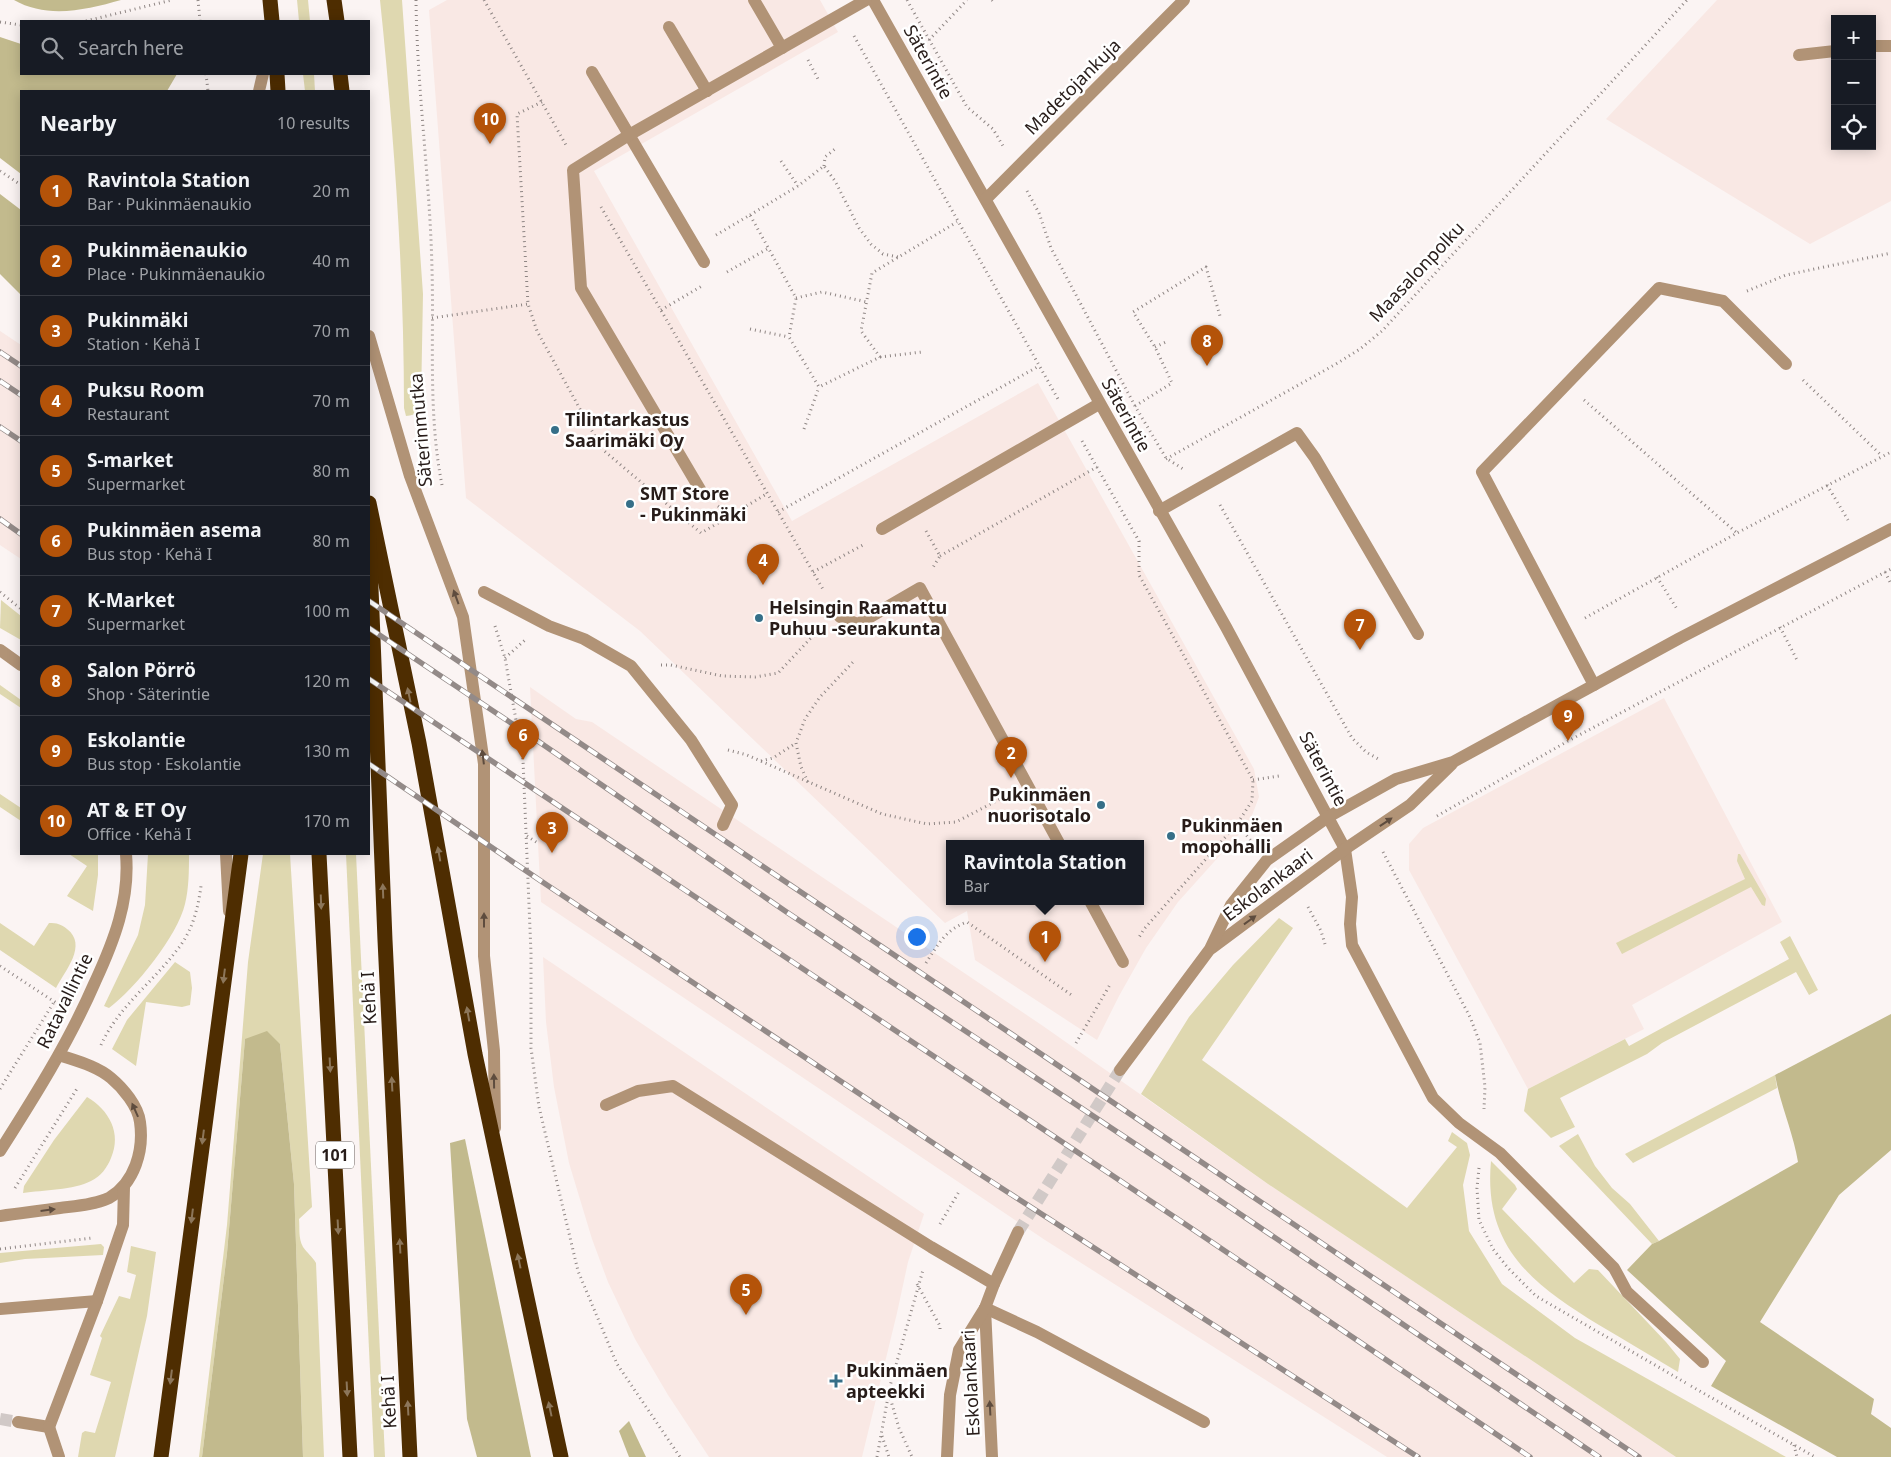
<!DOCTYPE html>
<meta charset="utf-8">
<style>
body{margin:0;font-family:"Noto Sans",sans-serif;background:#20242c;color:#f1f3f6}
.controls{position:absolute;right:15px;top:15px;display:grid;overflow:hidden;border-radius:0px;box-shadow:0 2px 12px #0003}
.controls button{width:45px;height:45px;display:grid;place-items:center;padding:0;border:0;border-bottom:1px solid #363941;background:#171b24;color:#f1f3f6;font:25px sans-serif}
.you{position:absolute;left:916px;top:936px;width:18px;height:18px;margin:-12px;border:4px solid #fff;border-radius:50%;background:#1a73e8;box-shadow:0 0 0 8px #1a73e833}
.badge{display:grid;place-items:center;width:32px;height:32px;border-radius:50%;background:#b45309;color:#fff;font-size:16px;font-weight:700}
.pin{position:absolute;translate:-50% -41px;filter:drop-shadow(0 1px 2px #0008)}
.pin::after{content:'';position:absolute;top:26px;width:18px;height:15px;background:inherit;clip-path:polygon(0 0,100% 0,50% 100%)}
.popup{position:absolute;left:946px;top:840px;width:198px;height:65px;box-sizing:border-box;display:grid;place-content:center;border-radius:0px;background:#171b24;filter:drop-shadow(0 1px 4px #0005);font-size:16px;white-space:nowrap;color:#9ea1a6}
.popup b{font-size:19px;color:#f1f3f6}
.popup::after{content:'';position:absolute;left:50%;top:100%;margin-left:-10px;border:10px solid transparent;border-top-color:#171b24}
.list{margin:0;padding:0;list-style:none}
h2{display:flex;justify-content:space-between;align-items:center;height:65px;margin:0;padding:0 20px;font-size:21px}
h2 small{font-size:16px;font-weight:400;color:#9ea1a6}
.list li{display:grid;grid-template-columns:32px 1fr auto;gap:15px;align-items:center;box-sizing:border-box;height:70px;padding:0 20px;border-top:1px solid #363941}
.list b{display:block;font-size:19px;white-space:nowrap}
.list p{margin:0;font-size:16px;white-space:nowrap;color:#9ea1a6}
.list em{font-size:16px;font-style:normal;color:#9ea1a6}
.icon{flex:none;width:28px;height:28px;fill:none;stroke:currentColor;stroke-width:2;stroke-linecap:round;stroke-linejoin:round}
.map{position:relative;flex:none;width:1891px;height:1457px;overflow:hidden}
.search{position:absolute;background:#171b24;box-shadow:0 2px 12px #0003;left:20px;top:20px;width:350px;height:55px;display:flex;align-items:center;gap:12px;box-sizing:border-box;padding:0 18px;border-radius:0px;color:#9ea1a6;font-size:19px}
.panel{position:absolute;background:#171b24;box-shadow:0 2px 12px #0003;left:20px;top:90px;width:350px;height:765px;border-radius:0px}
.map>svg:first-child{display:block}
.built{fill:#f9e8e4;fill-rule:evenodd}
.green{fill:#dfd8b0}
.forest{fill:#c2ba8d}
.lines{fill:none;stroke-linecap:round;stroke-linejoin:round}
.minor-tunnel{stroke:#d1c9c7;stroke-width:12;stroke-dasharray:12 6;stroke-linecap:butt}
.path{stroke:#8f8684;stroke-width:3;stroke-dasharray:1 4;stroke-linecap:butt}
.minor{stroke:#b19376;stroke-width:12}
.highway{stroke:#4e2d01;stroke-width:15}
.rail-casing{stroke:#938a88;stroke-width:5.5}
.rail{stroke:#fff;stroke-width:4;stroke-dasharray:11;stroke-linecap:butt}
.oneway{fill:#5e4c3e}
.oneway2{fill:#8c765a}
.poi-dot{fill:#366f88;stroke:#fff;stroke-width:2}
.labels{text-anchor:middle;stroke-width:5;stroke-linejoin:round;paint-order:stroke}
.shield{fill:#fff;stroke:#68605e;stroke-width:1}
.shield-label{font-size:16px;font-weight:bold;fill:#271c19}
.street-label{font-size:18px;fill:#271c19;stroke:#fff}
.poi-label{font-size:18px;font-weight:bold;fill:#271c19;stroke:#fff;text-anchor:start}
</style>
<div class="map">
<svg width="1891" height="1457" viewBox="0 0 1891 1457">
<rect width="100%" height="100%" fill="#fbf4f3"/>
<!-- built -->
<g class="built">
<path d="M447,0h373l18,32 -244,139 198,350 246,-138 216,386 5,28 -10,26 -71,79 -32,46 -27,48 -22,44 -122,-80 -8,-49 -22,12 -305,-292 -174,-133 -37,-488zM950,843h190v58h-190z"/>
<path d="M1717,0h174v201l-81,43 -204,-125zM1835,19h37v127h-37z"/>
<polygon points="0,331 21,345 21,559 0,545"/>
<polygon points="530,687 576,719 592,722 1043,1026 1268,1184 1676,1457 1387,1457 1045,1240 541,902"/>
<polygon points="1664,698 1782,922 1632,1005 1644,1029 1528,1089 1409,870 1409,844 1423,828"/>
<polygon points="543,957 924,1214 908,1262 897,1313 862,1457 709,1457 668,1395 635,1339 608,1282 592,1239 569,1163 554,1087 546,1022"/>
</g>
<!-- green -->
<g class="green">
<polygon points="297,0 308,0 310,21 299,21"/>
<path d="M380,0h22l21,294 -2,107c-1,10 -4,14 -15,15l-2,-8c0,-136 -10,-273 -24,-408z"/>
<polygon points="303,74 314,74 315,91 305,91"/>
<polygon points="1,600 21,616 21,640 0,628"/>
<polygon points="0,685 21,700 21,708 0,694"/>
<polygon points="0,794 21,808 21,821 0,807"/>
<polygon points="69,854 98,854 98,875 93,911 67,896 87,866"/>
<path d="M148,854h41c0,16 0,34 -4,50 -7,31 -50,85 -76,104l-5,-2 34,-71 7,-30z"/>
<path d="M263,854h27l22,353 -13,12c1,9 -1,19 4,28 4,6 9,9 13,16l8,194h-21l-9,-273 -14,-140 -35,-5 -18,214 -25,204h-3l28,-232 21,-263z"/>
<polygon points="346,854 356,854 385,1457 374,1457"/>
<polygon points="1738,854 1740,854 1766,899 1765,906 1762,905 1751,887 1622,954 1616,943 1745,879 1737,861"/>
<polygon points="1279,918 1293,928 1202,1060 1407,1208 1457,1147 1448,1141 1452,1132 1467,1143 1470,1155 1463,1185 1469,1231 1502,1284 1575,1338 1786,1457 1676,1457 1268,1184 1141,1094 1189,1017 1233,965"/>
<path d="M0,923l34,23 15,-23c8,0 12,1 18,6 21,16 -2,42 -11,59l-56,-38z"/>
<polygon points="1790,936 1818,990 1809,995 1796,972 1662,1043 1647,1054 1560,1098 1575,1127 1551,1138 1524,1111 1528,1089 1625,1039 1629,1046 1789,959 1780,942"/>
<polygon points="175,962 190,972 192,988 190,1005 182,1007 146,1002 136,1066 112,1049 127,1020"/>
<polygon points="1775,1075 1777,1088 1633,1163 1625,1154"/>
<path d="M87,1097c22,13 35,36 24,61 -4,10 -10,18 -20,23 -17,9 -48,9 -68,12l1,-7 30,-46z"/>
<polygon points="1578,1134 1595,1166 1612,1188 1630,1204 1659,1241 1652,1244 1559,1146"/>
<path d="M1491,1161l24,24 2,4 -15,20 72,74 15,-14 9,1 68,72 14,17 -2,13c-27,-16 -53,-32 -79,-47 -67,-41 -116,-78 -108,-164z"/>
<polygon points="101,1244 104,1247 103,1255 25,1259 0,1263 0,1253"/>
<polygon points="131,1246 156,1252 147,1316 115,1457 78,1457 82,1433 85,1431 95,1433 111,1382 90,1375 102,1338 100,1336 119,1296 130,1299 136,1275 127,1272"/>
</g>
<!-- forest -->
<g class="forest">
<path d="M14,0h107c-35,10 -74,19 -107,0z"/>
<polygon points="0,37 21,44 21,74 177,74 167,91 21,91 21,174 0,158"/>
<polygon points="0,194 21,210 21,295 0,274"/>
<path d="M1891,1014v136l-52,45 -79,127 114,77 -3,15 20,14v29h-54l-126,-71 15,-25 -99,-91 25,-26 7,-3 139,-79c-5,-30 -18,-58 -23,-87z"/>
<polygon points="267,1031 280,1044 294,1184 303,1457 202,1457 227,1253 245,1039"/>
<polygon points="465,1139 531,1457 477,1457 467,1419 450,1143"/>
<polygon points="629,1421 646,1457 629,1457 619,1431"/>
</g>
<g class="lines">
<!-- minor-tunnel -->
<g class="minor-tunnel">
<polyline points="1018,1232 1120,1070"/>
<polyline points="0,1419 18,1422"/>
</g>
<!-- path -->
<g class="path">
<polyline points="198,0 200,21"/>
<path d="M416,0c1,90 14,179 16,269 2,72 -4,145 10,216"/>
<polyline points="484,0 566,145"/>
<polyline points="907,0 967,107 993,129 1003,146"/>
<polyline points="992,0 995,3"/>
<polyline points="86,21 172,0"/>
<polyline points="0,22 21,25"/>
<polyline points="854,36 1058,399"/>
<polyline points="929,40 967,0"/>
<polyline points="808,60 819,81"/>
<polyline points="206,74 208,91"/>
<polyline points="542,102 517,114 528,304 537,331 602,449 701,533 730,516"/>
<polyline points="781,161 798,186"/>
<polyline points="824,166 825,157 835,149"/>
<polyline points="0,171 21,185"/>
<polyline points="1027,191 1039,213 1051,248 1135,406 1166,458 1183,469"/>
<polyline points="601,207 824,591"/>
<polyline points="750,215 798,186 824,166 835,181 859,228 871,244 883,254 898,257"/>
<polyline points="716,235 750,215 796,298 789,337 819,387 880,357 861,331 872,273 957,222"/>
<polyline points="727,272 769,248"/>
<polyline points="1747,291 1786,275 1891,253"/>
<polyline points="796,298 822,292 867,302"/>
<polyline points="661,310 702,286"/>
<polyline points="432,318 528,304"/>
<polyline points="750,329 789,337"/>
<polyline points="1155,347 1166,342"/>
<polyline points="880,357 922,352"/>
<polyline points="1803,380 1882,456"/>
<polyline points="1584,400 1737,533"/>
<polyline points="1135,406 1172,383 1155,347 1133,312 1206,267 1220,316"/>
<polyline points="804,429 819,387"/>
<polyline points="1082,441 1139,541 1139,575 1253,780 1252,801 1237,824 1144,929 1138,939"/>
<polyline points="1166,459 1336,364 1360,349 1382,331 1687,0"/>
<polyline points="1827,485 1848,520"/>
<polyline points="1220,505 1352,738 1366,752 1380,760"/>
<polyline points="718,506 730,516 768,493"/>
<polyline points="778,512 1039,366"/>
<polyline points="926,531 940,556 932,569"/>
<polyline points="940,556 1097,467"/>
<polyline points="813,572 863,545"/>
<polyline points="1885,572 1891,584"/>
<polyline points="1657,577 1677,609"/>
<polyline points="0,592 21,609"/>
<polyline points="1585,618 1737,533 1891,452"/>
<polyline points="495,626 505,658 523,760 531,953 531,1048 539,1107 578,1271 617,1364 680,1457"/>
<polyline points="1780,627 1797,660"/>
<polyline points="505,658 525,640"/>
<polyline points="661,665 671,665 722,676 755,677 778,673 810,639 821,631"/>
<polyline points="728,750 747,755 882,814 927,824 956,822 1006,796"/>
<polyline points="761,761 773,758 796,743"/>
<polyline points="1253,780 1279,776"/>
<polyline points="808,782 801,767 796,743 805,719 820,697 855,660"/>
<polyline points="1437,816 1568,741 1891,569"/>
<polyline points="1237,824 1252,842"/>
<polyline points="527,836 539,844"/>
<polyline points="1383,852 1470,1017 1480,1043 1485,1087 1484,1109"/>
<polyline points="1308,907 1321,931 1325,944"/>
<path d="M926,963c11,-17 20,-34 41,-41l106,74"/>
<polyline points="0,966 58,1004"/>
<polyline points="1076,1043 1111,983"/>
<path d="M101,1045c17,-38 52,-63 76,-95 15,-18 21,-41 24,-64"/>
<polyline points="0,1089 54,1002"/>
<polyline points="1479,1168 1477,1188 1479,1220 1493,1249 1508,1268 1536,1296 1686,1383"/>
<polyline points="15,1188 78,1087"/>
<polyline points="940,1224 960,1190"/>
<polyline points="0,1249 92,1238"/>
<polyline points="917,1284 940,1326 940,1332"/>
<polyline points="1691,1386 1815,1457"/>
<polyline points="889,1394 899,1428 912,1457"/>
<polyline points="882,1436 889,1457"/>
<polyline points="1794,1445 1797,1457"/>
<polyline points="877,1457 890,1386 923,1270"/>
</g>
<!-- minor -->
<g class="minor">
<polyline points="754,0 782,48"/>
<polyline points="873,0 1226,627 1345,849 1352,897 1350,924 1352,945 1433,1098 1459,1123 1500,1153 1614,1268 1627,1292 1703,1362"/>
<polyline points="669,27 707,91"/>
<polyline points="1872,46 1891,46"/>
<polyline points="1799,55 1835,51"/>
<polyline points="592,72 704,262"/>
<polyline points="259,91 263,74"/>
<polyline points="986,199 1184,0"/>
<polyline points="369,336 410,476 463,617 484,764 484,956 494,1051 495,1128"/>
<polyline points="701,491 581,288 573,170 629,135 866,0"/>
<polyline points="1159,511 1297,433 1315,458 1418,634"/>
<polyline points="882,529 1099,404"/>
<polyline points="484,592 549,626 584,639 631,666 691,740 732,805 723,825"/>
<polyline points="836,611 840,617 858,624 920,588 1059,843"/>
<polyline points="0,650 21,665"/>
<polyline points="1594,685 1482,472 1659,288 1723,301 1786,364"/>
<polyline points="226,854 229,911"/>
<polyline points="1090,901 1123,962"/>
<polyline points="1212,948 1345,849 1410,805 1452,764"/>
<polyline points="1120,1070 1210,949 1231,905 1267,860 1328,817 1396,779 1453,762 1680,638 1891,529"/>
<polyline points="606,1105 638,1091 673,1086 931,1247 994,1284"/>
<path d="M0,1151c35,-55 69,-109 95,-169 19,-41 35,-82 31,-128"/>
<path d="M0,1216c20,-3 40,-5 60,-8 16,-2 34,-3 49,-10 26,-15 35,-48 31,-76 -2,-16 -17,-34 -29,-44 -14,-12 -34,-17 -52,-23"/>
<polyline points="985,1308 1037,1332 1204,1422"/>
<polyline points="985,1308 992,1457"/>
<polyline points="0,1309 97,1301"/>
<polyline points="18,1422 49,1427 97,1301 123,1225 124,1187"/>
<polyline points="49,1427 59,1457"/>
<polyline points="947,1457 950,1395 959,1350 985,1308 994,1284 1018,1232"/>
</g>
<!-- highway -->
<g class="highway">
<polyline points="270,0 272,21"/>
<polyline points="334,0 337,21"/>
<polyline points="277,74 278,91"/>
<polyline points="340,74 342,91"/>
<polyline points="369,503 419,743 475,1054 561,1457"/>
<polyline points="369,538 385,940 410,1457"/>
<polyline points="319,854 350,1457"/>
<polyline points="161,1457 241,854"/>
</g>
<defs>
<g id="rail">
<polyline points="0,352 21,366"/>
<polyline points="0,381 21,395"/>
<polyline points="0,427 21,441"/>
<polyline points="0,519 21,534"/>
<polyline points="369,601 1639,1457"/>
<polyline points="369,628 532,737 788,913 1209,1193 1599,1457"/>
<polyline points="369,679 1185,1224 1530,1457"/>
<polyline points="369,764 541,881 975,1171 1418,1457"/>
</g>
</defs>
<!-- rail casing -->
<use href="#rail" class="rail-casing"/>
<!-- rail -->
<use href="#rail" class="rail"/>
</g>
<!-- one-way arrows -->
<defs><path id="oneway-solid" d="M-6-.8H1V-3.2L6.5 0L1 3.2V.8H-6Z" transform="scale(1.25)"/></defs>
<g class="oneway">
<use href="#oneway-solid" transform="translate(456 597) rotate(-110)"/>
<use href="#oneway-solid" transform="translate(483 757) rotate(-97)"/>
<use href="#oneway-solid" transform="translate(1386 822) rotate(-34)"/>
<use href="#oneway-solid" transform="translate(484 920) rotate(-90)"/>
<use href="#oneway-solid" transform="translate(1250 920) rotate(-36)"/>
<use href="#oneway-solid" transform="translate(494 1081) rotate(-91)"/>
<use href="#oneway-solid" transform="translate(135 1110) rotate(-114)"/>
<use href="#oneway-solid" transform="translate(48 1210) rotate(-7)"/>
<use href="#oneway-solid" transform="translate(990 1408) rotate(-93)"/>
</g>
<g class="oneway2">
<use href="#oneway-solid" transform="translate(409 695) rotate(-102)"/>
<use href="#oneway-solid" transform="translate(439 854) rotate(-100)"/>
<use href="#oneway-solid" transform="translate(383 891) rotate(-92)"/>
<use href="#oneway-solid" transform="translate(321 902) rotate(88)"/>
<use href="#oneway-solid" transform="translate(224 976) rotate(97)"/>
<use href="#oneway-solid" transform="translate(468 1014) rotate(-100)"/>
<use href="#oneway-solid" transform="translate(330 1065) rotate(87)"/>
<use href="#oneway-solid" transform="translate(392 1084) rotate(-93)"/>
<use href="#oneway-solid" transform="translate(203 1137) rotate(97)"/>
<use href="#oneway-solid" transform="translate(192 1216) rotate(97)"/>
<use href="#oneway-solid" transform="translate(338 1227) rotate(87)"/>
<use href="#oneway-solid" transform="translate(400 1246) rotate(-93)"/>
<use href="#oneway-solid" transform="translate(519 1261) rotate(-102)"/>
<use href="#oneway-solid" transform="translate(171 1377) rotate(97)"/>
<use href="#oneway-solid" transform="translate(347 1389) rotate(87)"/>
<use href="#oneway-solid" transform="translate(408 1408) rotate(-93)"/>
<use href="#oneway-solid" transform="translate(550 1409) rotate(-102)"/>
</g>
<!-- markers -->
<g class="poi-dot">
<circle cx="555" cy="430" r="5"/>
<circle cx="630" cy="504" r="5"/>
<circle cx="759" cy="618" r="5"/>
<circle cx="1101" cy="805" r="5"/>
<circle cx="1171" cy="836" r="5"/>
<path d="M833.5 1373.5h5v5h5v5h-5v5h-5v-5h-5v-5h5z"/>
</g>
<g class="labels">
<!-- shield labels -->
<rect class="shield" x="316" y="1141.5" width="38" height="27" rx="4"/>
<g class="shield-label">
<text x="335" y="1161">101</text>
</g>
<!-- street labels -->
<g class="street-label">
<text transform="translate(928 62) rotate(61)" y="6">Säterintie</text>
<text transform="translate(1073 87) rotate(-45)" y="6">Madetojankuja</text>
<text transform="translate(1417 272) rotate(-47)" y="6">Maasalonpolku</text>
<text transform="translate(1126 415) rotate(61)" y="6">Säterintie</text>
<text transform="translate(421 430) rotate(-95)" y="6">Säterinmutka</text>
<text transform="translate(1323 769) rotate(62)" y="6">Säterintie</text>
<text transform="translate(1268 885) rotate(-37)" y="6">Eskolankaari</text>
<text transform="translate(369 998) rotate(-93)" y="6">Kehä I</text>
<text transform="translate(65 1001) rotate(-64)" y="6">Ratavallintie</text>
<text transform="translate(971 1383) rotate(-93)" y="6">Eskolankaari</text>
<text transform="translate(389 1402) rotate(-93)" y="6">Kehä I</text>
</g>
<!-- poi labels -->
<g class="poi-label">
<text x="565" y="426">Tilintarkastus<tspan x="565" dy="21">Saarimäki Oy</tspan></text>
<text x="640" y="500">SMT Store<tspan x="640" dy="21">- Pukinmäki</tspan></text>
<text x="769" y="614">Helsingin Raamattu<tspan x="769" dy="21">Puhuu -seurakunta</tspan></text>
<text x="1091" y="801" text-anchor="end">Pukinmäen<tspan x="1091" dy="21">nuorisotalo</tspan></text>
<text x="1181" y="832">Pukinmäen<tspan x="1181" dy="21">mopohalli</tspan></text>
<text x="846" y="1377">Pukinmäen<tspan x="846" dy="21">apteekki</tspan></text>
</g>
</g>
</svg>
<div class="controls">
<button>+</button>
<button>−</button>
<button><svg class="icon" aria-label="locate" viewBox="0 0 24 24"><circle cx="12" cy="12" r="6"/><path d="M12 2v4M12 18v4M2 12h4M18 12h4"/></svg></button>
</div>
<div class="you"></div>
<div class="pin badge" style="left:1045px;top:962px">1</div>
<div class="popup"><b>Ravintola Station</b>Bar</div>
<div class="pin badge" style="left:1011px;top:778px">2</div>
<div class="pin badge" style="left:552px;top:853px">3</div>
<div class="pin badge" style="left:763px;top:585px">4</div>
<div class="pin badge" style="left:746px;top:1315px">5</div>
<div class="pin badge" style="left:523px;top:760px">6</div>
<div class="pin badge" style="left:1360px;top:650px">7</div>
<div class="pin badge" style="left:1207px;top:366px">8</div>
<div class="pin badge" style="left:1568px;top:741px">9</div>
<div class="pin badge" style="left:490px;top:144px">10</div>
<div class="search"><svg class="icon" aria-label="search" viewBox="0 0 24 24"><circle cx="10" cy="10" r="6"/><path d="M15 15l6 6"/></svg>Search here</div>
<section class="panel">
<h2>Nearby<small>10 results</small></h2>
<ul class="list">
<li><span class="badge">1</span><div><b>Ravintola Station</b><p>Bar · Pukinmäenaukio</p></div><em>20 m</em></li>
<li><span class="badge">2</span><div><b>Pukinmäenaukio</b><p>Place · Pukinmäenaukio</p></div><em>40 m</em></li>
<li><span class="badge">3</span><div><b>Pukinmäki</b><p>Station · Kehä I</p></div><em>70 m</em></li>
<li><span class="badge">4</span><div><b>Puksu Room</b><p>Restaurant</p></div><em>70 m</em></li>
<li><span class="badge">5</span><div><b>S-market</b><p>Supermarket</p></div><em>80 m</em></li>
<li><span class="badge">6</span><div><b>Pukinmäen asema</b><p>Bus stop · Kehä I</p></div><em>80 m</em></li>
<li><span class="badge">7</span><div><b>K-Market</b><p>Supermarket</p></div><em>100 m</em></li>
<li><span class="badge">8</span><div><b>Salon Pörrö</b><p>Shop · Säterintie</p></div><em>120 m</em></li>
<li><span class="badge">9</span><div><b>Eskolantie</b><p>Bus stop · Eskolantie</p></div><em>130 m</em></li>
<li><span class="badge">10</span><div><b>AT &amp; ET Oy</b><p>Office · Kehä I</p></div><em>170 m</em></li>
</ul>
</section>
</div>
